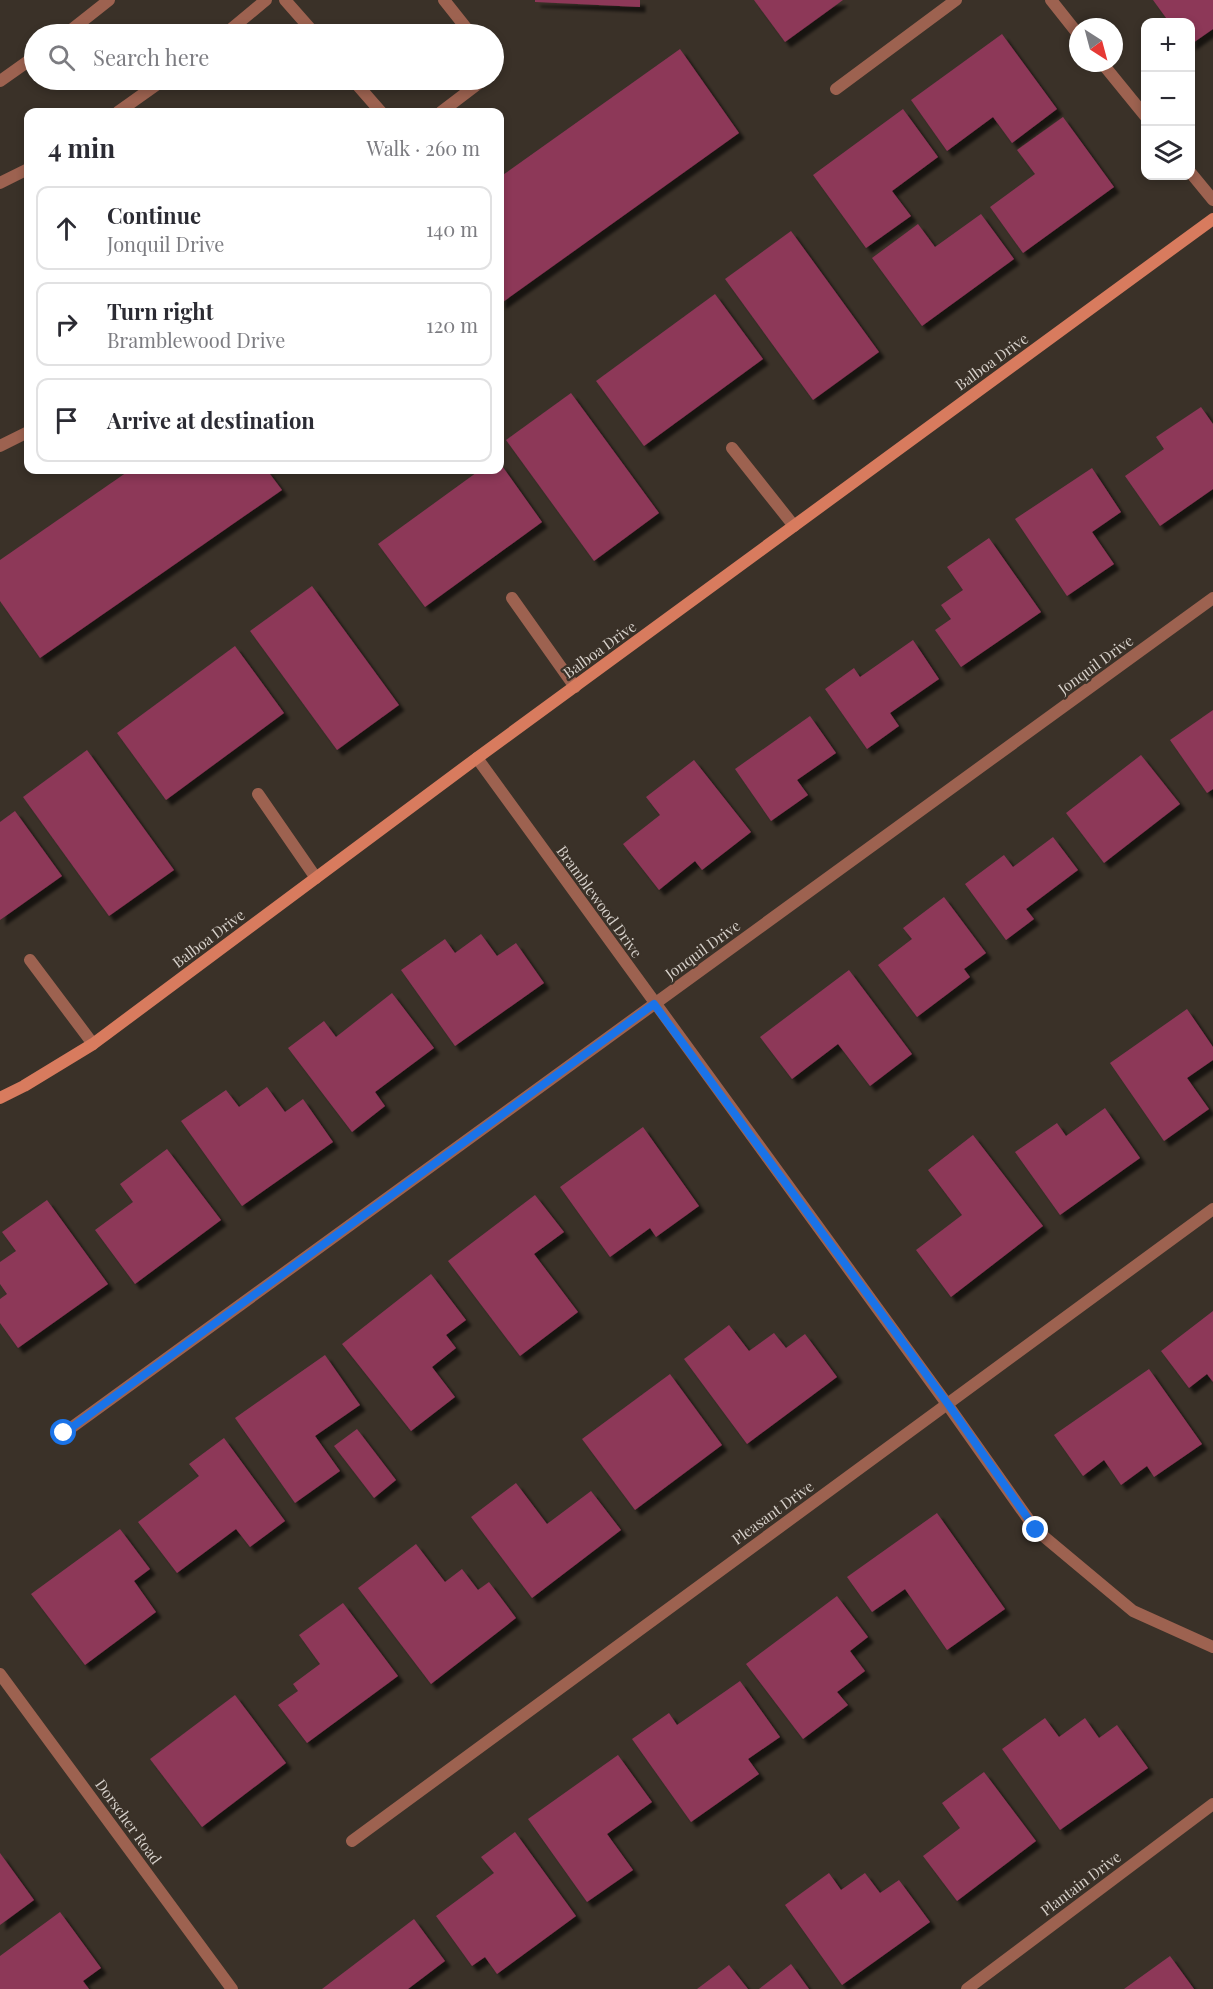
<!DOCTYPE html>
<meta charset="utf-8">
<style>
body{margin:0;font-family:"Playfair Display",serif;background:#f7f7f7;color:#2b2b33}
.controls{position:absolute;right:18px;top:18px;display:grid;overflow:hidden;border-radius:12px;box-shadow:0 3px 9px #0003}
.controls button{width:54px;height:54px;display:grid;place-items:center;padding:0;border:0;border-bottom:2px solid #e1e1e2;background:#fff;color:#2b2b33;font:30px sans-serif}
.compass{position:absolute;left:1069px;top:18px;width:54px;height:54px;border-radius:50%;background:#fff;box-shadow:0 3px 9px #0003;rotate:144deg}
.stop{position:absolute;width:18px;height:18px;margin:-14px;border:4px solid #1a73e8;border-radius:50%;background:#fff}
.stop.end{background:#1a73e8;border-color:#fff;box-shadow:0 2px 6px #0008}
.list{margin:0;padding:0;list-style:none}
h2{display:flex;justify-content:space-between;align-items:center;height:78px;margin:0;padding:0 24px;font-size:26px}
h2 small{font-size:20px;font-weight:400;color:#7c7c81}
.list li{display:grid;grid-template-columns:39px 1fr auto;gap:18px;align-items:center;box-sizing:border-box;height:84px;margin:0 12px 12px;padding:0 12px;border:2px solid #e1e1e2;border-radius:12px}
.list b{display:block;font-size:22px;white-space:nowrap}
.list p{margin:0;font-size:20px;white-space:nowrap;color:#7c7c81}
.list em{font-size:20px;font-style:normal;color:#7c7c81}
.icon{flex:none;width:33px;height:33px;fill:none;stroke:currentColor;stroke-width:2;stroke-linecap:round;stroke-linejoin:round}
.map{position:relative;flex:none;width:1213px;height:1989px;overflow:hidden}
.search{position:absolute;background:#fff;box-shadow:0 3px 9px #0003;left:24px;top:24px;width:480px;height:66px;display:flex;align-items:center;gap:15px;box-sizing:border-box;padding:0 21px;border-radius:33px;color:#7c7c81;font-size:22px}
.panel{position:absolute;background:#fff;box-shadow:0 3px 9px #0003;left:24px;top:108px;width:480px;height:366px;border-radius:12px}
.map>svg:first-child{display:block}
.building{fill:#8d3759;filter:url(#shadow)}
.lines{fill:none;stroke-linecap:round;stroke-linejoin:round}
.lane{stroke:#9d6250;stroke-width:12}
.street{stroke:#9d6250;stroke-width:12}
.secondary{stroke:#d87b5e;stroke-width:12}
.route{stroke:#1a73e8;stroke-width:8}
.labels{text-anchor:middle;stroke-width:4.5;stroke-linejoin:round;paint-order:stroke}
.street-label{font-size:15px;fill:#d6d0ca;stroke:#3a3128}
</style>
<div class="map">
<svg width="1213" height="1989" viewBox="0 0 1213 1989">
<defs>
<filter id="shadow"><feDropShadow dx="5.5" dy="5.5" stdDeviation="1.5" flood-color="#0009"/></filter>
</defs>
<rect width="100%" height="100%" fill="#3a3128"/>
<!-- building -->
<g class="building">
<polygon points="535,0 640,0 640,7 535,2"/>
<polygon points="754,0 843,0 785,42"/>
<polygon points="1153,0 1213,0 1213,29 1190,45 1190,22 1169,22"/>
<polygon points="1002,34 1057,109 1012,143 993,117 947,151 911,100"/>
<polygon points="680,49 739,133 500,304 500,177"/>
<polygon points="903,109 938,157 892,191 911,216 866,248 813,175"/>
<polygon points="1063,117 1114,187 1023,253 990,207 1035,174 1017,150"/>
<polygon points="981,214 1014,259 922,326 872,258 918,224 935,247"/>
<polygon points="791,231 879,352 813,400 725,279"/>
<polygon points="715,294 763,359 644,446 596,381"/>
<polygon points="571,393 659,513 594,561 506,440"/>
<polygon points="1201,407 1213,424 1213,489 1160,526 1125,476 1164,449 1156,437"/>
<polygon points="500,463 542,522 425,607 378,544 480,470 500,470"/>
<polygon points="1092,468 1121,512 1092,532 1114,564 1067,596 1015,519"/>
<polygon points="130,470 267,470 282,490 40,658 0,601 0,560"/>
<polygon points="989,538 1041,612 961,667 935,630 951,619 941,605 963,590 947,567"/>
<polygon points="312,586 399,705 337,750 250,631"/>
<polygon points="913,640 939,679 890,713 899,726 867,749 825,689 854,668 860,677"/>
<polygon points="235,646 284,713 166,800 117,733"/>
<polygon points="1213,710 1213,789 1207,793 1170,740"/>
<polygon points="810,716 836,753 797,780 808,795 771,821 735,769"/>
<polygon points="87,750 174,870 109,916 23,797"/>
<polygon points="1141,755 1180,804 1104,863 1066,813"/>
<polygon points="694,760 751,832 702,870 695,861 659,890 623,844 660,815 646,797"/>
<polygon points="15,811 62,876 0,920 0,822"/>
<polygon points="1053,837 1078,870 1026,909 1034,919 1006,940 965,884 1004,855 1013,867"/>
<polygon points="944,897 986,953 964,969 970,977 917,1017 878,965 912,939 903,928"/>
<polygon points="481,934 497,956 516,943 544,983 455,1046 401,970 445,939 455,953"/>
<polygon points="849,970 912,1054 870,1086 838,1044 792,1079 760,1037"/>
<polygon points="392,993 434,1048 375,1092 385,1106 352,1132 288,1048 324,1021 336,1037"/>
<polygon points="1187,1009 1213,1047 1213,1060 1187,1078 1209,1109 1164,1141 1110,1063"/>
<polygon points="267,1087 285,1112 303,1099 333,1142 242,1206 181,1121 226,1090 239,1107"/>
<polygon points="1105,1108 1140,1158 1060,1215 1015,1152 1057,1123 1066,1136"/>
<polygon points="643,1127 699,1206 656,1237 650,1228 610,1257 560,1187"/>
<polygon points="973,1135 1043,1226 951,1297 916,1250 962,1215 928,1170"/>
<polygon points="167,1149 221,1220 135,1284 95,1230 133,1202 120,1184"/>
<polygon points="535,1195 564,1232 534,1254 578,1312 520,1356 448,1261"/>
<polygon points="47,1200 108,1284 18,1348 0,1323 0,1299 7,1294 0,1284 0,1262 16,1251 2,1232"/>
<polygon points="431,1274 466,1320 446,1335 456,1348 432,1367 455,1397 411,1431 342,1344"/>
<polygon points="1213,1311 1213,1382 1207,1374 1189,1388 1161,1351"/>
<polygon points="729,1325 749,1351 774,1333 786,1348 805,1334 837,1377 747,1444 684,1359"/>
<polygon points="325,1355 360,1405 315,1436 340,1471 295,1503 235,1418"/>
<polygon points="1149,1369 1202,1444 1154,1477 1147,1466 1121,1485 1104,1460 1083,1476 1054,1435"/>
<polygon points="670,1374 722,1445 635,1510 582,1439"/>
<polygon points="357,1429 396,1480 374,1498 334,1446"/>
<polygon points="224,1438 285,1521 250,1547 236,1529 177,1573 138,1522 199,1476 189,1464"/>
<polygon points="516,1483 547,1524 591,1491 621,1530 532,1598 471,1517"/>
<polygon points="937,1513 1005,1609 947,1650 905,1589 872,1612 847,1577"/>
<polygon points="120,1529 150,1569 134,1581 156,1612 85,1665 31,1594"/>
<polygon points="416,1544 445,1582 462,1569 478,1590 489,1582 516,1618 431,1684 358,1588"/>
<polygon points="837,1596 868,1637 850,1651 865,1671 837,1692 848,1705 803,1739 746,1664"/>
<polygon points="343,1603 398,1676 307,1743 278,1705 298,1691 293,1684 320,1664 299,1635"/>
<polygon points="740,1681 780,1737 748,1759 759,1774 691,1822 632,1739 669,1713 677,1725"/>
<polygon points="235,1695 286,1763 202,1827 150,1759"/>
<polygon points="1045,1718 1059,1737 1085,1718 1099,1738 1117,1725 1148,1768 1060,1830 1002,1749"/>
<polygon points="618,1755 652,1802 607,1834 633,1870 587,1902 528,1819"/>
<polygon points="984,1772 1036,1841 957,1901 923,1856 960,1828 942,1803"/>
<polygon points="515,1832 576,1916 497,1974 485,1957 472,1966 436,1916 494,1873 481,1857"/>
<polygon points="0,1853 34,1900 0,1925"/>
<polygon points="829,1873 841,1890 865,1873 880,1893 899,1880 930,1922 842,1985 785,1905"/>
<polygon points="60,1912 101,1968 83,1981 89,1989 0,1989 0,1956"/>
<polygon points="414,1919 445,1961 408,1989 322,1989"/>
<polygon points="1170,1956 1194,1989 1124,1989"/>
<polygon points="791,1964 809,1989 759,1989"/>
<polygon points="729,1965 748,1989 697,1989"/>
</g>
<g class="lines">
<!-- lane -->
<g class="lane">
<polyline points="285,0 315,34"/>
<polyline points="444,0 471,34"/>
<polyline points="66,34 109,0"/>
<polyline points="353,80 381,112"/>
<polyline points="0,81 34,57"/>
<polyline points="836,89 956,0"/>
<polyline points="441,112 483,80"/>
<polyline points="0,446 28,432"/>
<polyline points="732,448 794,526"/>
<polyline points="512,598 575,687"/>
<polyline points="258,794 316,878"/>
<polyline points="30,960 93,1044"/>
</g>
<!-- street -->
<g class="street">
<polyline points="1051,0 1078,34"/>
<polyline points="225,34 266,0"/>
<polyline points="1102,63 1146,117"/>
<polyline points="118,112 163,80"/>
<polyline points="1190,172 1213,200"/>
<polyline points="0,183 28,169"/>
<polyline points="477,758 947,1404 1036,1530 1133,1611 1213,1647"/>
<polyline points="64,1433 1213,598"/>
<polyline points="0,1674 232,1989"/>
<polyline points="352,1841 1213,1209"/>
<polyline points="967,1989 1213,1804"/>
</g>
<!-- secondary -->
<polyline class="secondary" points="0,1098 24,1086 93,1044 477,758 1213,219"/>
</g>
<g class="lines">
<!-- route -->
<polyline class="route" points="64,1433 654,1004 948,1404 1036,1530"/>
</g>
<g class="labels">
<!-- street labels -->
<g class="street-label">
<text transform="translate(992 362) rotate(-36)" y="5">Balboa Drive</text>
<text transform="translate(600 650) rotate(-36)" y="5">Balboa Drive</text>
<text transform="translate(1096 665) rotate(-36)" y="5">Jonquil Drive</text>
<text transform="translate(599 902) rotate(54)" y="5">Bramblewood Drive</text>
<text transform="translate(209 939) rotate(-37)" y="5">Balboa Drive</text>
<text transform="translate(703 950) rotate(-36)" y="5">Jonquil Drive</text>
<text transform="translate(773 1513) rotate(-36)" y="5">Pleasant Drive</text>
<text transform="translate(128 1822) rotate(54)" y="5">Dorscher Road</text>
<text transform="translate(1081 1884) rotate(-37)" y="5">Plantain Drive</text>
</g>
</g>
</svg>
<div class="controls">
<button>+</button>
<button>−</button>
<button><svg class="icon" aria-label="layers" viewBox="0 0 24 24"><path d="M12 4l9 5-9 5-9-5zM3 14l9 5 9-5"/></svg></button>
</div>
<svg class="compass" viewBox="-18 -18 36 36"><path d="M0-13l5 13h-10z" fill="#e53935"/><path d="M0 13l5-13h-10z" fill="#7c7c81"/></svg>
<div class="stop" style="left:64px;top:1433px"></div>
<div class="stop end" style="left:1036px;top:1530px"></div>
<div class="search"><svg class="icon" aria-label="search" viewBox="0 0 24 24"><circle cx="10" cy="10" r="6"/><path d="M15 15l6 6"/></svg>Search here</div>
<section class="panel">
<h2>4 min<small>Walk · 260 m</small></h2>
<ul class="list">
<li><svg class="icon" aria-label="ahead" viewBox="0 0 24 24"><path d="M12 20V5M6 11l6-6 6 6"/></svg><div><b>Continue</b><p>Jonquil Drive</p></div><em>140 m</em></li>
<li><svg class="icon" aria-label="right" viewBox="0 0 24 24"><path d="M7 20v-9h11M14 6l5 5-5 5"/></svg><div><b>Turn right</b><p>Bramblewood Drive</p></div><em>120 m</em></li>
<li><svg class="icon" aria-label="arrive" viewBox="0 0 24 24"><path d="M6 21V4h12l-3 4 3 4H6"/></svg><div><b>Arrive at destination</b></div></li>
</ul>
</section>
</div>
